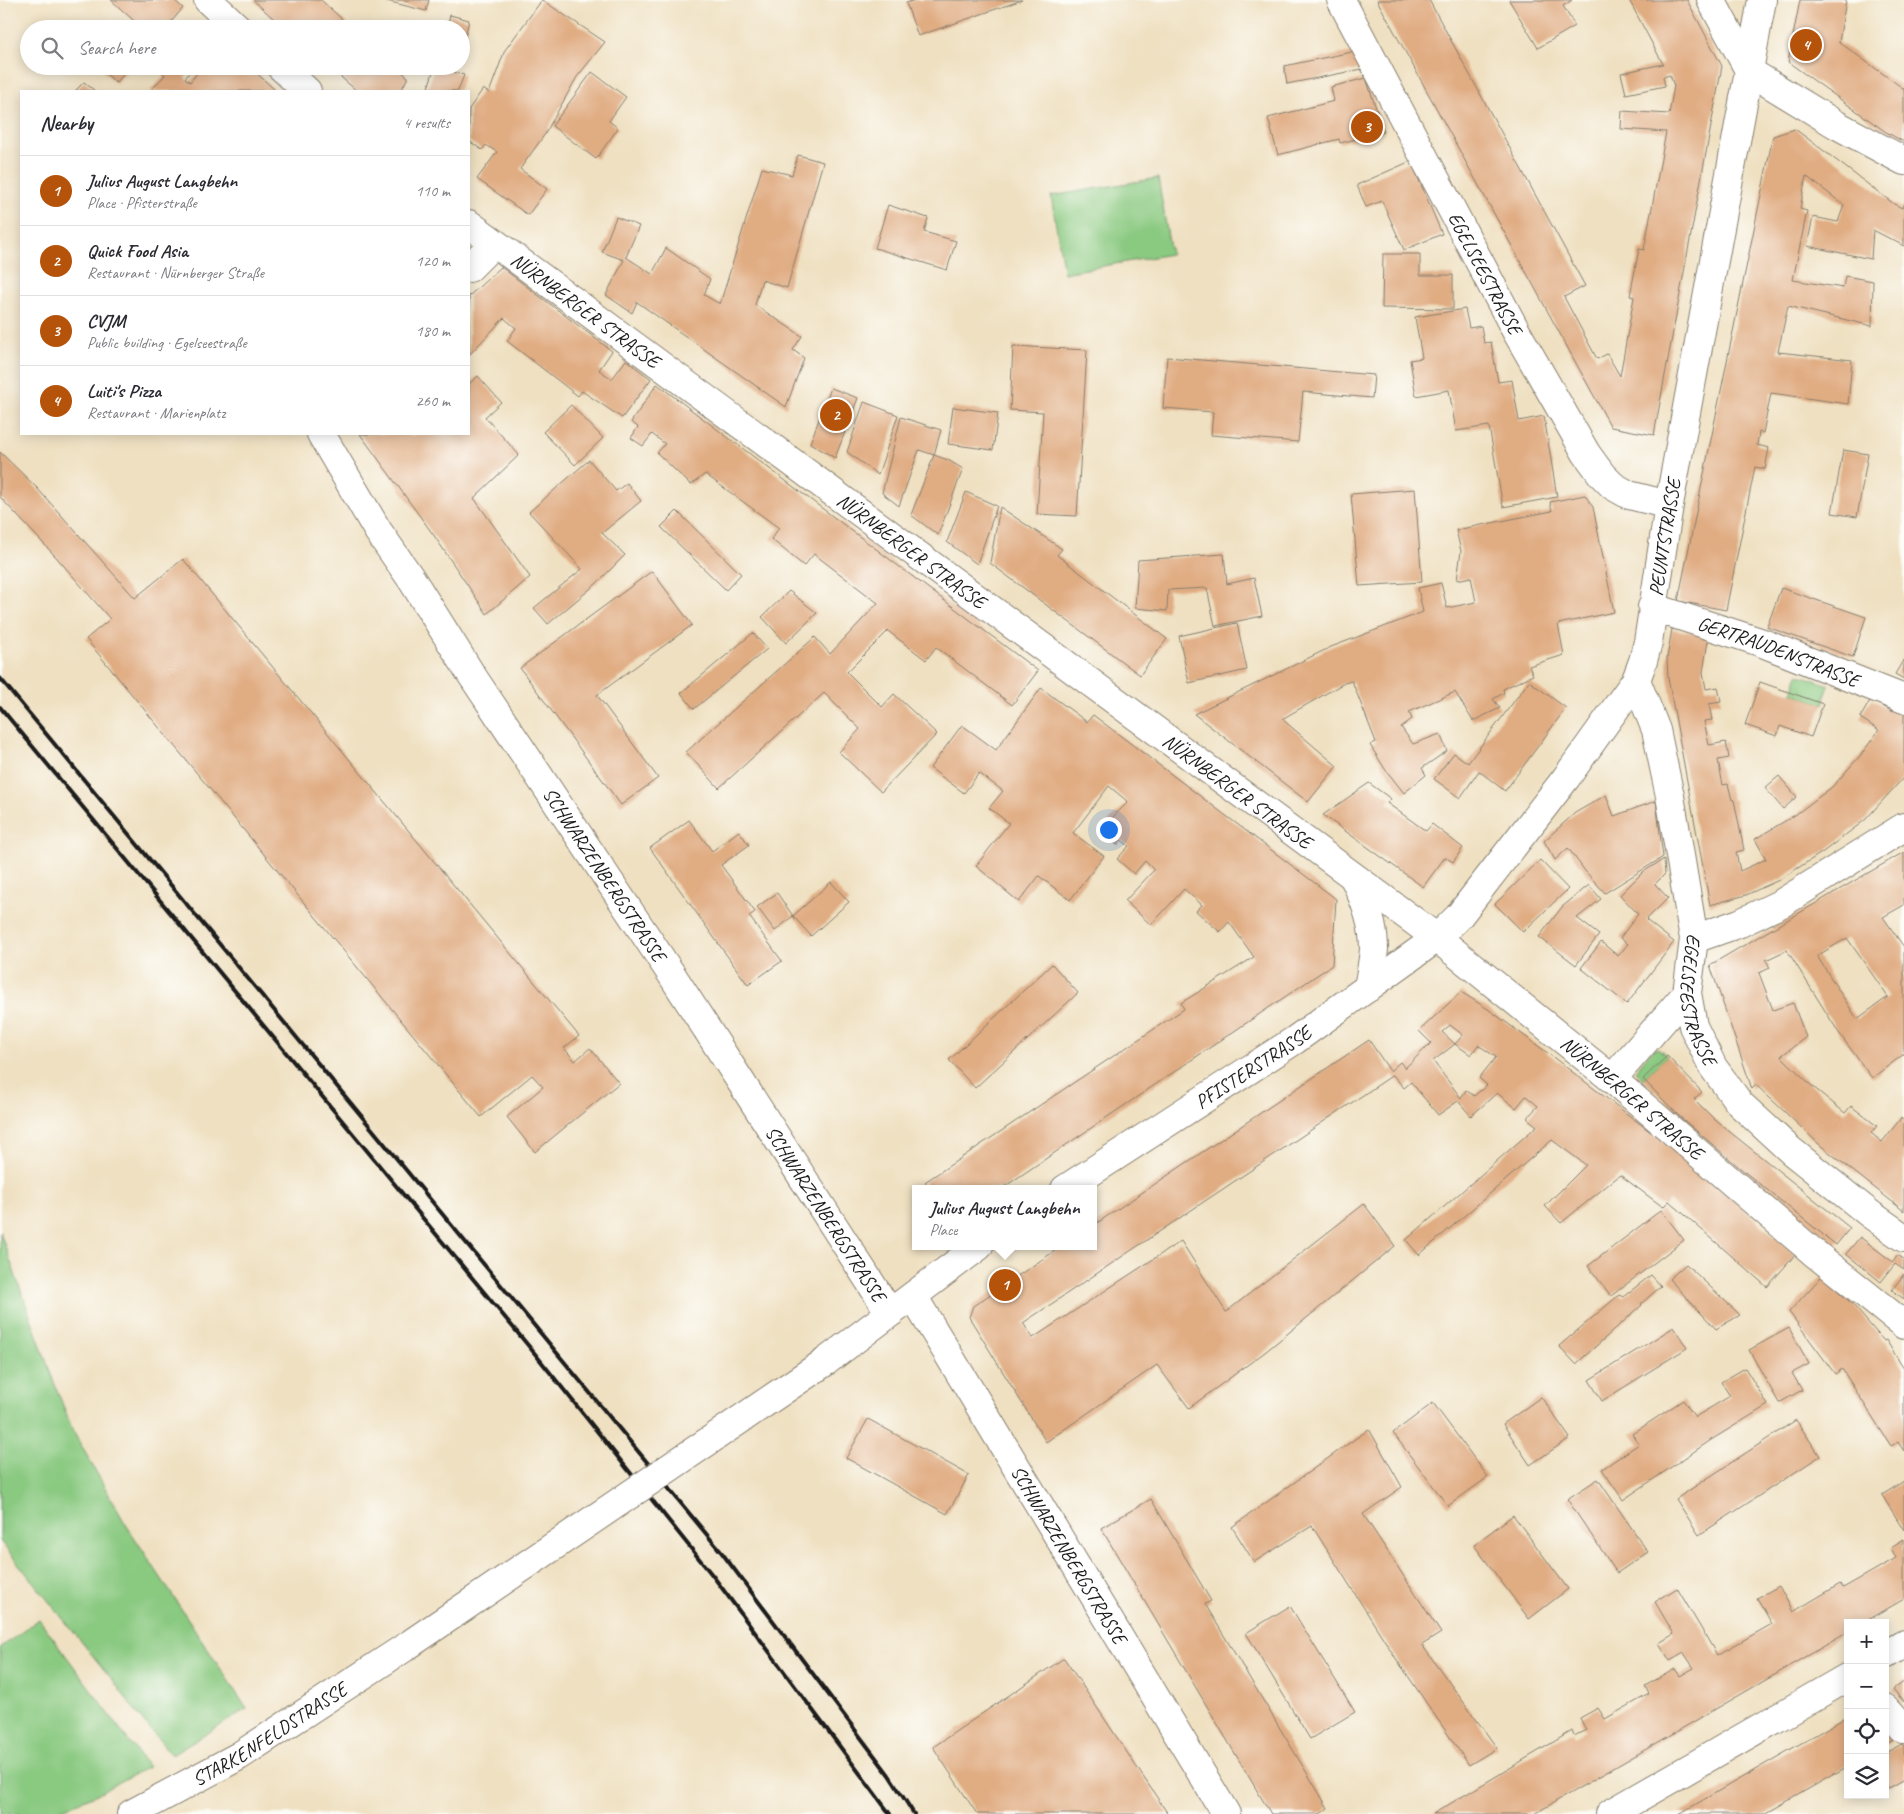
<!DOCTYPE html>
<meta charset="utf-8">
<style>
body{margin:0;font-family:Caveat,sans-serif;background:#f7f7f7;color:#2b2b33}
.controls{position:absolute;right:15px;bottom:15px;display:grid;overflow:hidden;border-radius:0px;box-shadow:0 2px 12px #0003}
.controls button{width:45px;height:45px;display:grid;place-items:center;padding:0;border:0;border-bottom:1px solid #e1e1e2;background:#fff;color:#2b2b33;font:25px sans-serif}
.you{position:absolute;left:1108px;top:829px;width:18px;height:18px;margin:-12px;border:4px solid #fff;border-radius:50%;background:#1a73e8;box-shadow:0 0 0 8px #1a73e833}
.badge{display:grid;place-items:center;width:32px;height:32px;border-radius:50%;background:#b45309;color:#fff;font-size:16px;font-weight:700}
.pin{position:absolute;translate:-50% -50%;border:2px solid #fff;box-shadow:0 1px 5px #0006}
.popup{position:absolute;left:912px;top:1185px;width:185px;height:65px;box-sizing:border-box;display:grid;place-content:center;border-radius:0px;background:#fff;filter:drop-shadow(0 1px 4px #0005);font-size:16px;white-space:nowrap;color:#7c7c81}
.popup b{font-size:19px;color:#2b2b33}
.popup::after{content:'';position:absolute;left:50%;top:100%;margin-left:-10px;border:10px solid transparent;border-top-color:#fff}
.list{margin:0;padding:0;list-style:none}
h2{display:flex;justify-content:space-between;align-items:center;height:65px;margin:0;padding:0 20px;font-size:21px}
h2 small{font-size:16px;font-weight:400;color:#7c7c81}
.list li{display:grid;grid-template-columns:32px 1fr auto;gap:15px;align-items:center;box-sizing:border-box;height:70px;padding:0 20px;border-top:1px solid #e1e1e2}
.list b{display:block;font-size:19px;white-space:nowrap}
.list p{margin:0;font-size:16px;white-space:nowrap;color:#7c7c81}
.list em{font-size:16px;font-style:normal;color:#7c7c81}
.icon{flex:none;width:28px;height:28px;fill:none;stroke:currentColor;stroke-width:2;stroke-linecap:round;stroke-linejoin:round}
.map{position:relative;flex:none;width:1904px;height:1814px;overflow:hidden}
.search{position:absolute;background:#fff;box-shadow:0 2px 12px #0003;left:20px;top:20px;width:450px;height:55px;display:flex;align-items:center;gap:12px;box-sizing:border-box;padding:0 18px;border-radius:28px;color:#7c7c81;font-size:19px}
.panel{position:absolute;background:#fff;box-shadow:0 2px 12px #0003;left:20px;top:90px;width:450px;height:345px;border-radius:0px}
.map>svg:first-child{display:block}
.green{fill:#89c980;stroke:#52724e}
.building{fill:#e0ac82;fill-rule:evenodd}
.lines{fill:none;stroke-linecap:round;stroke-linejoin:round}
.minor-casing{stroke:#867e6e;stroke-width:30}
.minor{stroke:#fff;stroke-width:28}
.rail{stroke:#1c1c1c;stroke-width:4}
.minor-bridge-casing{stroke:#867e6e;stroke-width:30;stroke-linecap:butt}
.minor-bridge{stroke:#fff;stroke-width:28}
.labels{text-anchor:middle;stroke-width:4;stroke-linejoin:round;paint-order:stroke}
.street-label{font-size:20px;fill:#1c1c1c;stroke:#fdfcf7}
</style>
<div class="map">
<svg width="1904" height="1814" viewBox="0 0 1904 1814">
<rect width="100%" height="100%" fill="#fdfcf7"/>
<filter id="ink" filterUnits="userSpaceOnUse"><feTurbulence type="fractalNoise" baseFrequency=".02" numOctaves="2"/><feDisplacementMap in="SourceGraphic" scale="10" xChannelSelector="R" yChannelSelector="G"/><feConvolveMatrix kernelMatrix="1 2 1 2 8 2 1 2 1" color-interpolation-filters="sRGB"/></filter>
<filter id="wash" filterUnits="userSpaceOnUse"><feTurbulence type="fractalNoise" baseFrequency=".0096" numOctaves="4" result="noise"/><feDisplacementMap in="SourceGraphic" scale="20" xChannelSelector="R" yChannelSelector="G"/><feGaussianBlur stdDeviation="1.12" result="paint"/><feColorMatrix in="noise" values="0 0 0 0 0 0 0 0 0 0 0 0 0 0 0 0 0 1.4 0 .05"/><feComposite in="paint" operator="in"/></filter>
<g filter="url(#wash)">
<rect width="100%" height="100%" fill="#efe0c1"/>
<!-- green -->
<g class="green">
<polygon points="1158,178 1171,254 1064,273 1051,196"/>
<polygon points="1798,674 1829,685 1823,704 1792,693"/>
<polygon points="1658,1048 1667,1056 1643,1079 1635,1071 1652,1050"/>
<polygon points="0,1232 52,1377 73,1431 125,1523 247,1709 172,1755 142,1720 114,1682 0,1541"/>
<polygon points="39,1619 148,1767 95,1795 51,1814 0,1814 0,1648"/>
</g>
<g id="blocks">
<!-- building -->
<g class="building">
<polygon points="111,0 174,0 183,8 165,29 143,29"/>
<polygon points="253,0 321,0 353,29 285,29"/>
<polygon points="383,0 429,0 426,11"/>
<polygon points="542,0 605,42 577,77 545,134 520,169 547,189 528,215 477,179 497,152 486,145 482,150 469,141 469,109 483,89 489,93 505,50"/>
<polygon points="915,0 1022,0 918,36 906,3"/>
<polygon points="1377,0 1429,0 1585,286 1564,297 1597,359 1607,354 1620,376 1634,297 1630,296 1639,249 1644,250 1666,132 1621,129 1622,111 1669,114 1674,86 1670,75 1663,77 1665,86 1626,94 1621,73 1663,64 1629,0 1687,0 1722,66 1654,435 1611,427"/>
<polygon points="1509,0 1572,0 1563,6 1575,26 1538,48"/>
<polygon points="1800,0 1846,0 1839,42 1904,89 1904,142 1886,132 1788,62"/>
<polygon points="450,15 469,20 462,50 461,29 447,29"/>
<polygon points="197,22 205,29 190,29"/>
<polygon points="1352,52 1362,69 1287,84 1284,66"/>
<polygon points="108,66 131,66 116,83 103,71"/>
<polygon points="156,66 195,66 185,78 190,82 203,66 249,66 276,91 150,91 165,75"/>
<polygon points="328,66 395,66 408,77 401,91 357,91"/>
<polygon points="435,66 464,75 458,91 427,91"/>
<polygon points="592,72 626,97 609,121 618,128 596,159 552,126"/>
<polygon points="1366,78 1384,132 1340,143 1339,139 1278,155 1268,118 1334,101 1331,87"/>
<polygon points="84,82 95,91 75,91"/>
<polygon points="1795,129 1894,204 1902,208 1904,203 1904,246 1873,230 1871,259 1807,246 1813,217 1838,222 1844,205 1806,176 1800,209 1807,211 1793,280 1843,288 1845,276 1873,281 1872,326 1788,306 1778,352 1852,360 1848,404 1771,393 1763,433 1759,432 1757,445 1769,448 1765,469 1755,467 1726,610 1678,601 1773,136"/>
<polygon points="798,155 823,162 787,288 762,280 755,305 802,336 793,350 804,358 786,407 637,302 632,313 606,295 624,260 602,252 616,217 639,226 626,257 652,274 666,248 710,279 704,295 720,304 762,168 792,175"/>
<polygon points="1411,161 1442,234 1404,250 1382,201 1366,207 1357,185"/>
<polygon points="888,205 928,218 924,232 956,241 947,270 875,248"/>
<polygon points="1383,254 1420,254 1420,275 1453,275 1453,309 1382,308"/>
<polygon points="501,267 612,351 599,370 612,379 626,360 651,379 622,418 582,391 578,396 507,341 516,328 504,318 469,355 469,296"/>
<polygon points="1465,309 1469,328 1481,326 1484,343 1491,342 1498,382 1512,380 1519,421 1544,416 1557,497 1503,507 1489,426 1456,431 1449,390 1416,396 1410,360 1422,358 1415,317"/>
<polygon points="1013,346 1087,350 1077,516 1037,514 1043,412 1010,410"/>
<polygon points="1167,357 1374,375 1372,398 1303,392 1298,442 1211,435 1213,412 1163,408"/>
<polygon points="478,376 501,402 485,417 519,455 474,498 530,577 487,614 435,537 360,434 410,434 412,437 415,434 469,434 469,384"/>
<polygon points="657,384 1038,671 1012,705 936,647 926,660 888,631 847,672 882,707 894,694 937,734 881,792 839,752 860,729 824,693 719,788 686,752 815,637 830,654 878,603 814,554 804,566 771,539 779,528 705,474 691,485 657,453 665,444 652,434 643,446 631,438 638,427 631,422"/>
<polygon points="831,388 858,398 835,458 810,443"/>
<polygon points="864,402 898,415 878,475 847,452"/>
<polygon points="571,405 603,438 575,465 543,432"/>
<polygon points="953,407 998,413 993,450 948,444"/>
<polygon points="901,417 941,430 934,455 919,450 899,506 882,493"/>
<polygon points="1843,450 1868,454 1857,517 1832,513"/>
<polygon points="0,452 37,488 135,598 183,559 579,1036 564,1048 575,1061 590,1048 619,1083 535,1152 507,1117 543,1087 532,1075 481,1117 86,639 110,619 57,558 0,497"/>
<polygon points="934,455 948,460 963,469 938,535 911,515"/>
<polygon points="589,460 616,491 627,483 641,501 602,533 625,555 596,584 548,624 534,608 582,569 529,512"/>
<polygon points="1415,489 1422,582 1359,586 1351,494"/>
<polygon points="966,492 997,506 977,564 947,542"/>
<polygon points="1585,495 1593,507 1614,612 1558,624 1564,655 1529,666 1533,675 1503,689 1504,693 1493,699 1500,708 1473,721 1455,692 1409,712 1412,719 1401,727 1413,744 1440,734 1447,751 1422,768 1426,775 1404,793 1385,769 1370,745 1376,742 1352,681 1344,683 1282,719 1337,766 1308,802 1194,714 1331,647 1423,612 1418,588 1441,583 1447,608 1476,602 1471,577 1457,580 1461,551 1456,530 1552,511 1550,502"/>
<polygon points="1000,507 1062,549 1057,555 1167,639 1140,675 990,563"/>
<polygon points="677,511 741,574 726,590 661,527"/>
<polygon points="1224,554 1227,584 1254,578 1262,616 1215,626 1207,588 1168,590 1167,611 1135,608 1138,560"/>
<polygon points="652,571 692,625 597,695 658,778 621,805 520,668"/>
<polygon points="1781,588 1866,617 1853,657 1767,627"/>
<polygon points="789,591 817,613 786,643 762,617"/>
<polygon points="1237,623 1247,670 1189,683 1179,636"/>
<polygon points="1672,629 1709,635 1703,672 1706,689 1718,687 1721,702 1709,704 1712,720 1704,721 1709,745 1726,742 1729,758 1718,760 1723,785 1728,784 1732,800 1734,800 1744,850 1736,852 1740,871 1766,859 1755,839 1795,815 1832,787 1860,756 1879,730 1860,718 1871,699 1893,712 1896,708 1904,713 1904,777 1865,820 1823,852 1779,880 1746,895 1710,905 1668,678 1667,658"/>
<polygon points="753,633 767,649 694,709 681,693"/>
<polygon points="1904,659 1904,679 1895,674"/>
<polygon points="1529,681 1566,708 1505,791 1479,771 1460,798 1434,779 1454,753 1468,763"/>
<polygon points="1760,682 1823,704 1811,737 1780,726 1777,736 1745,725"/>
<polygon points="1041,688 1087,722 1093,715 1336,899 1332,965 1001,1189 930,1189 925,1182 1184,1009 1181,1003 1254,957 1229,922 1220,932 1196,911 1202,905 1184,889 1151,925 1125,901 1154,870 1145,861 1134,874 1117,859 1129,846 1121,840 1117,845 1101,829 1128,802 1109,786 1073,833 1104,856 1070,900 1039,876 1019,902 976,866 1009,823 989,808 1003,791 979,773 964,793 930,768 962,725 996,750"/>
<polygon points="1779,776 1797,797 1783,809 1765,788"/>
<polygon points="1369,783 1391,799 1387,803 1426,831 1432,824 1463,848 1453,862 1445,857 1423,887 1323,815"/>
<polygon points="1606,795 1614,816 1656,801 1663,857 1605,893 1585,871 1568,848 1555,860 1544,841 1575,813"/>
<polygon points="689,820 712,851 739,831 749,845 721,865 755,912 749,916 782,961 748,985 650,848"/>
<path d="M1904,852v53l-21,12 21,30v107l-32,24 -33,-45 -52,-83 -21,10 4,8 -11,5 14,37 20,-7 13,34 -25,19 31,30 33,27 6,-7 26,20 -6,7 11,9 19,-24 3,3v90l-84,-66 -64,-60 -4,4 -42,-124zM1847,938l41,59 -31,22 -40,-63z"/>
<polygon points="1664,859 1665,874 1655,884 1668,898 1646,920 1674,942 1627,1004 1581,968 1601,942 1618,956 1628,944 1620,938 1638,914 1620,895 1643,872"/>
<polygon points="1540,860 1568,889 1523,932 1495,904"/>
<polygon points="831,882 849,902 811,936 793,916 775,931 757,907 777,893 793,916"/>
<polygon points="1589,885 1601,899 1577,918 1599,935 1576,965 1539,937 1562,907"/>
<polygon points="1052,964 1078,993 975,1088 949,1060"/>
<path d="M1461,992l27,17 57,42 154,118 96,86 -28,32 -98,-86 -6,6 -43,-32 -59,48 -16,-17 41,-41 -34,-25 -133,115 -13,-15 131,-114 -10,-8 11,-12 -12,-10 -10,12 -19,-15 -26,23 -13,-15 -20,14 -27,-33 -7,6 -11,-13 -370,248 10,15 148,-97 45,71 138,-108 31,42 -130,106 -76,56 -32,-43 -111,77 -77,-125 4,-11 89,-60h32v-21l275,-185 21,31 10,-9 5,6 26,-25 -12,-12zM1450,1025l13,10 -8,9 16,11 7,-10 18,12 -17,21 8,7 -13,11 -8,-6 -5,8 -28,-37 22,-17 -13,-12z"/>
<polygon points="1667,1056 1702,1092 1694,1099 1715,1120 1850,1228 1836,1245 1746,1173 1678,1115 1643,1079"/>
<polygon points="1661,1210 1684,1240 1611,1296 1588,1266"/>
<polygon points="1860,1237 1893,1262 1897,1255 1904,1260 1904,1270 1895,1264 1881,1282 1846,1254"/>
<polygon points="1686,1264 1740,1315 1716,1329 1669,1279"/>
<polygon points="1904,1274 1904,1299 1892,1290"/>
<polygon points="1651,1275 1661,1286 1641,1304 1642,1305 1576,1364 1559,1346 1619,1295 1623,1297"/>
<polygon points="1822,1276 1853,1305 1884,1341 1886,1340 1904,1369 1904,1451 1898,1442 1891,1446 1842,1369 1835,1374 1789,1312"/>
<polygon points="1674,1327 1687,1348 1602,1401 1589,1380"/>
<polygon points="1789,1328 1809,1364 1792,1373 1802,1390 1779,1403 1749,1350"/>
<polygon points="1745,1368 1768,1405 1711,1440 1623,1500 1602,1469 1639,1444 1632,1434 1683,1400 1695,1417 1730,1396 1721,1382"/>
<polygon points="1541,1397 1570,1438 1530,1465 1503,1424"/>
<polygon points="1433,1403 1488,1477 1448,1506 1393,1433"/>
<polygon points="868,1419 969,1475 947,1514 846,1458"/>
<polygon points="1796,1420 1820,1456 1699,1535 1676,1499"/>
<polygon points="1369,1429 1402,1487 1363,1514 1441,1633 1422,1645 1497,1748 1469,1765 1397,1660 1312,1526 1254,1562 1232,1527"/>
<polygon points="1598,1479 1648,1552 1617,1573 1567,1499"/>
<polygon points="1904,1481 1904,1530 1882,1495"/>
<polygon points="1151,1499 1211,1601 1205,1604 1328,1808 1320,1814 1271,1814 1101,1528"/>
<polygon points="1513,1515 1568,1589 1529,1619 1474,1545"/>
<polygon points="1904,1540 1904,1599 1863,1623 1848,1623 1848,1632 1816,1651 1534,1814 1433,1814 1572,1731 1574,1736 1586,1730 1580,1718 1598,1708 1605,1719 1649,1694 1645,1686 1675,1669 1680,1676 1694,1668 1684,1653 1670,1661 1659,1643 1674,1634 1655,1602 1677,1588 1717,1655 1772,1624 1757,1598 1779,1586 1793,1612 1840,1584 1843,1588 1896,1558 1891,1548"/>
<polygon points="1290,1606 1355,1712 1310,1739 1246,1633"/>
<polygon points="1064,1658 1168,1814 977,1814 933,1747"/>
<polygon points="1904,1681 1904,1702 1893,1689"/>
<polygon points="1848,1716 1848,1766 1843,1769 1765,1814 1679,1814"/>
<polygon points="1885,1723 1898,1736 1885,1744"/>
<polygon points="1902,1744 1904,1746 1904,1780 1888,1789 1885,1785 1885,1753"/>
</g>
</g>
</g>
<g filter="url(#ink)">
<use href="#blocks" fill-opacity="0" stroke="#867e6e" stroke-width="1"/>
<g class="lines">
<defs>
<g id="minor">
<polyline points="208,0 239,29"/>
<path id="s1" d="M1341,0l175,331 70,122 16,22 11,11 16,9 40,10"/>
<polyline points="1711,0 1750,72"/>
<polyline points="280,66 307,91"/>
<polyline points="1750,72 1837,125 1904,161"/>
<path id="s2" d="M469,224l968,714 175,141 201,173 91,73"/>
<polyline points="469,268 494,243"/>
<path id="s3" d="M321,434l57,97 34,49 59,94 199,298 220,341"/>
<path id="s4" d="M1652,607l108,35 144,57"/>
<path id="s5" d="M1636,680l20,50 14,66 24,143 -7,54 6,33 20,41 27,37 50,46 80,64 34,24"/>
<path d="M1354,878c11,22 20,46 20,71 -1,13 -4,27 -6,39"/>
<polyline points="1694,939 1740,923 1782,903 1904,827"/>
<polyline points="1612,1079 1687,993"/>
<path id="s6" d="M1065,1189l230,-149 142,-102 22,-22 107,-138 70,-98 7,-19 5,-19 21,-137 93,-505"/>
<path id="s7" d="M913,1296l313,518"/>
<polyline points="825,1362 979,1246"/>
<polyline points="1885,1655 1904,1644"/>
<polyline points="1885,1708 1904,1729"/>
<path id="s8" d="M131,1814l108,-58 165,-108"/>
<polyline points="1610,1814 1848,1677"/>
</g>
</defs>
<!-- minor casing -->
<use href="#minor" class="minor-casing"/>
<!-- minor -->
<use href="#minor" class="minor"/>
<!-- rail -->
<g class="rail">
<polyline points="0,678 722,1553 889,1775 914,1814"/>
<polyline points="0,707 536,1355 713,1576 890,1814"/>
</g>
<defs>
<polyline id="minor-bridge" points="404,1648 825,1362"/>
</defs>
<!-- minor-bridge casing -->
<use href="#minor-bridge" class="minor-bridge-casing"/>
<!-- minor-bridge -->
<use href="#minor-bridge" class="minor-bridge"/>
</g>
</g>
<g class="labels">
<!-- street labels -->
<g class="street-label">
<text dy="7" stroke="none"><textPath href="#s1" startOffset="309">EGELSEESTRASSE</textPath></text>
<text dy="7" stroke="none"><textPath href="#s2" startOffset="145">NÜRNBERGER STRASSE</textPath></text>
<text dy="7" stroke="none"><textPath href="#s6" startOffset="921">PEUNTSTRASSE</textPath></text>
<text dy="7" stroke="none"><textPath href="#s2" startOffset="550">NÜRNBERGER STRASSE</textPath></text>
<text dy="7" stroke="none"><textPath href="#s4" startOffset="134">GERTRAUDENSTRASSE</textPath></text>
<text dy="7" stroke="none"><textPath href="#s2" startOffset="955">NÜRNBERGER STRASSE</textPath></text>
<text dy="7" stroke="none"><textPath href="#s3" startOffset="524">SCHWARZENBERGSTRASSE</textPath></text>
<text dy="7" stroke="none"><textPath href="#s5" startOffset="329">EGELSEESTRASSE</textPath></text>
<text dy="7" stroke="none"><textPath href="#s6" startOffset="224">PFISTERSTRASSE</textPath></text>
<text dy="7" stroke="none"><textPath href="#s2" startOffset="1455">NÜRNBERGER STRASSE</textPath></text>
<text dy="7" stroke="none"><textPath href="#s3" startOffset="929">SCHWARZENBERGSTRASSE</textPath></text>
<text dy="7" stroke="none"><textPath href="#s7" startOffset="302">SCHWARZENBERGSTRASSE</textPath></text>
<text dy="7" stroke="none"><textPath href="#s8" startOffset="160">STARKENFELDSTRASSE</textPath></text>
</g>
</g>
</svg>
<div class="controls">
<button>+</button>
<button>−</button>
<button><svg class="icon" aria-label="locate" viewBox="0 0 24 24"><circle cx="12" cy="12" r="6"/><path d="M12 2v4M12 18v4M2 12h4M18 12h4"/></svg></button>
<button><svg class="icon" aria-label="layers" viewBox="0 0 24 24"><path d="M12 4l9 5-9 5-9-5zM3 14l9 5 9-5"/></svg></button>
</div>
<div class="you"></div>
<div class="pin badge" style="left:1005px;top:1285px">1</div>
<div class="popup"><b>Julius August Langbehn</b>Place</div>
<div class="pin badge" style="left:836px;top:415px">2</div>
<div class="pin badge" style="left:1367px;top:127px">3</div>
<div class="pin badge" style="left:1806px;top:45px">4</div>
<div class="search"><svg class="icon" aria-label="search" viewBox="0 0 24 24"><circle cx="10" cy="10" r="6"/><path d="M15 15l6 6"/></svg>Search here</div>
<section class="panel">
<h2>Nearby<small>4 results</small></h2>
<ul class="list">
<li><span class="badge">1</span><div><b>Julius August Langbehn</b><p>Place · Pfisterstraße</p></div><em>110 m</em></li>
<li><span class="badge">2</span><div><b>Quick Food Asia</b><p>Restaurant · Nürnberger Straße</p></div><em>120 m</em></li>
<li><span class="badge">3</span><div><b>CVJM</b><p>Public building · Egelseestraße</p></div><em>180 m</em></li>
<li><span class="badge">4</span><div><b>Luiti's Pizza</b><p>Restaurant · Marienplatz</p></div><em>260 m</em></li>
</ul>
</section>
</div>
